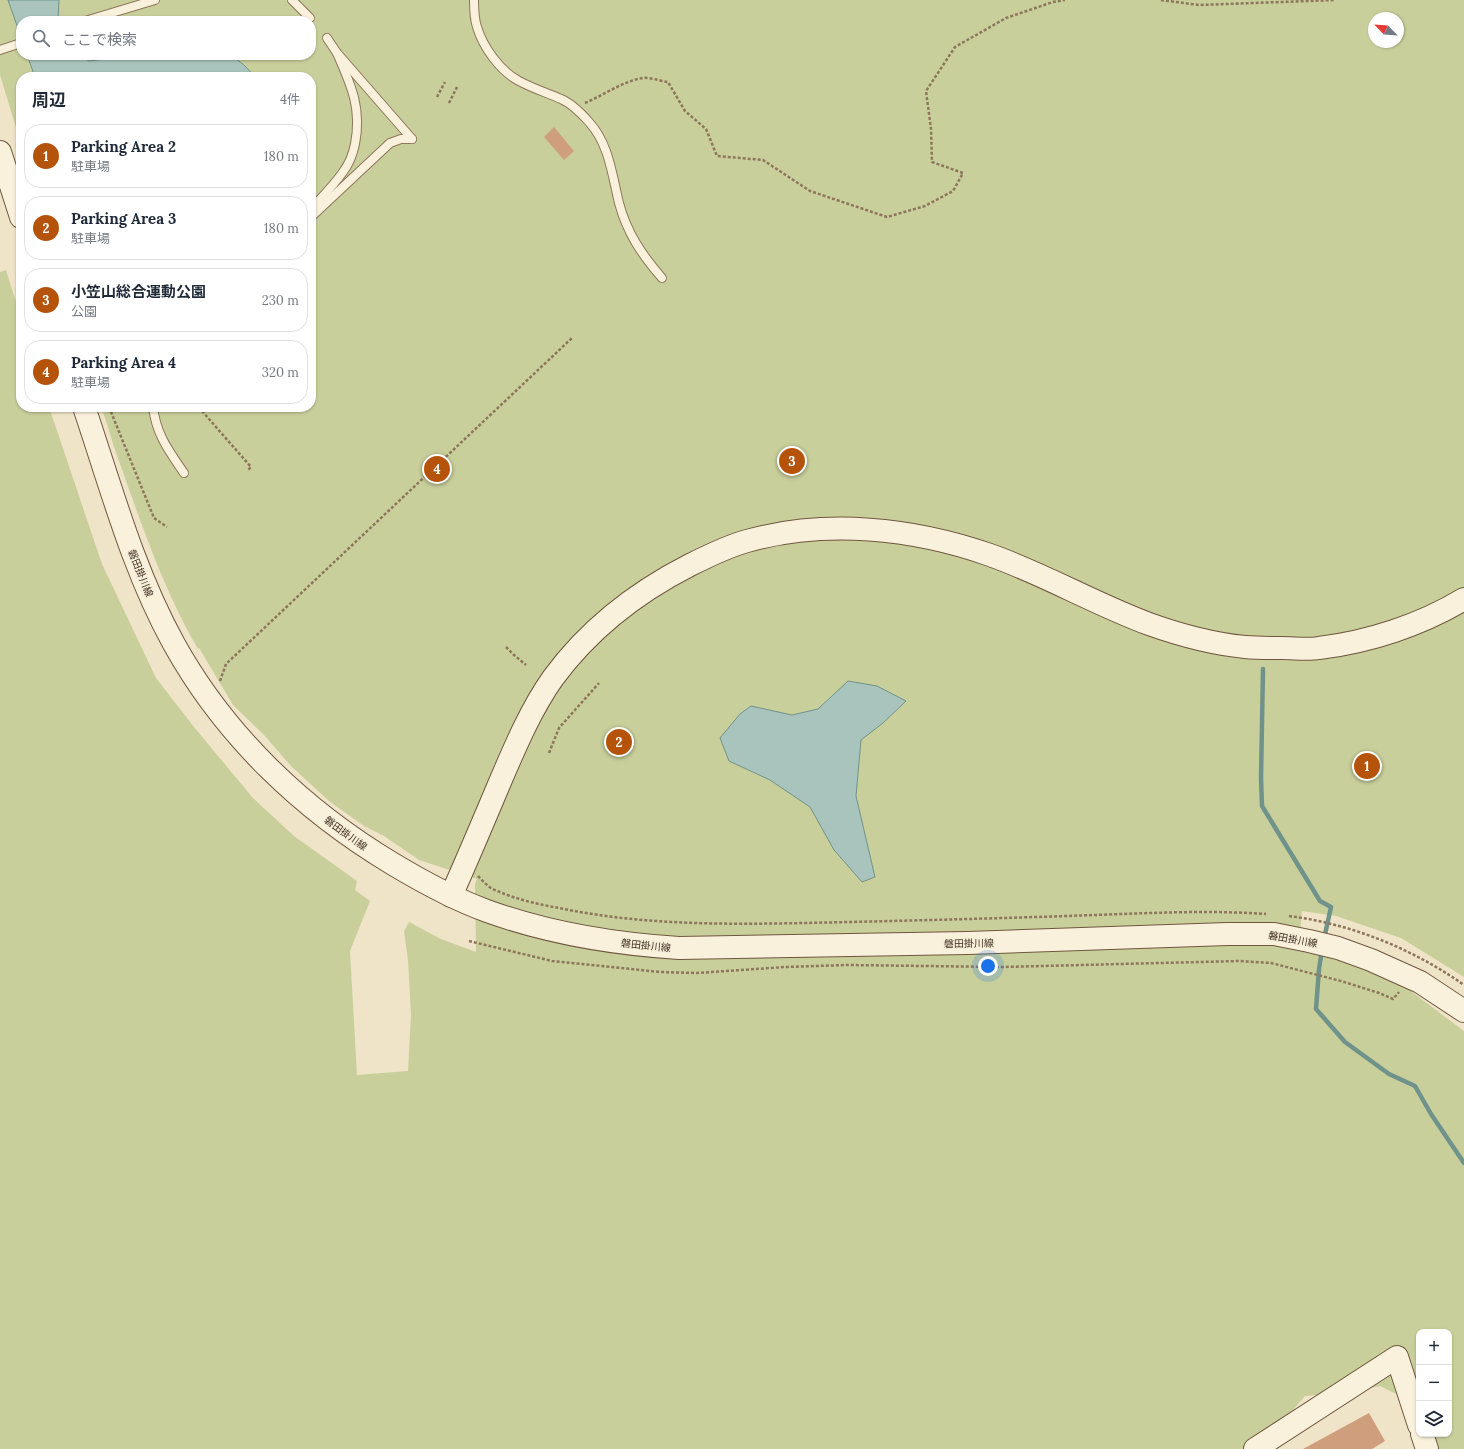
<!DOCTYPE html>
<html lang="ja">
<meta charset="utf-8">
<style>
body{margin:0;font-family:Lora,"Noto Sans JP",serif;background:#f6f6f7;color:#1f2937}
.controls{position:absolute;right:12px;bottom:12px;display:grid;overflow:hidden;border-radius:8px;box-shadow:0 1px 3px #0004}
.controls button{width:36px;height:36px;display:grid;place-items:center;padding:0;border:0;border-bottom:1px solid #e0e1e3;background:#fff;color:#1f2937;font:20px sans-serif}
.compass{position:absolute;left:1368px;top:12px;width:36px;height:36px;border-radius:50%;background:#fff;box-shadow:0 1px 3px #0004;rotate:295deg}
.you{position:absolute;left:988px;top:966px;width:14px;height:14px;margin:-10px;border:3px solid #fff;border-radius:50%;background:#1a73e8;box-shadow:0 0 0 6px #1a73e833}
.badge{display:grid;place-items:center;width:26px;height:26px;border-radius:50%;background:#b45309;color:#fff;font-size:13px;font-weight:700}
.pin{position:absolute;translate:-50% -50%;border:2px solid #fff;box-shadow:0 1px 4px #0006}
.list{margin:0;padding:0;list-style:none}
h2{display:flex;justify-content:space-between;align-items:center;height:52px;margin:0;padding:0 16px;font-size:17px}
h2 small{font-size:13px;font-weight:400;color:#747a83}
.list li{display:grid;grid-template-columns:26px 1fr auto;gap:12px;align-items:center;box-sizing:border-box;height:64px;margin:0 8px 8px;padding:0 8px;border:1px solid #e0e1e3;border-radius:16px}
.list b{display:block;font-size:15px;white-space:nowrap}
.list p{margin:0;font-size:13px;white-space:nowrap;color:#747a83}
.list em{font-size:13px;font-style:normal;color:#747a83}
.icon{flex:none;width:22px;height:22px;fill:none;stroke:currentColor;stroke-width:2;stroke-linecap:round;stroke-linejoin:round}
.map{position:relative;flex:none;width:1464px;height:1449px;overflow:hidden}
.search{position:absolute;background:#fff;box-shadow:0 1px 3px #0004;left:16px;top:16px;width:300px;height:44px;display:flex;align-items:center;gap:10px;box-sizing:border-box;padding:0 14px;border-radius:16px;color:#747a83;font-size:15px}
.panel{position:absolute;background:#fff;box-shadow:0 1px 3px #0004;left:16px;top:72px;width:300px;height:340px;border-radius:16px}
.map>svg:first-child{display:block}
.green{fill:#c9cf9b;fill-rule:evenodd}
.water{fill:#a9c4bc;stroke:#6f938a}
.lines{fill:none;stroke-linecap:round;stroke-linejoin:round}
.stream{stroke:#6f938a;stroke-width:4.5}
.building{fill:#cf9f7d}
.lane-casing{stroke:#8d765c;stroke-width:10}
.secondary-casing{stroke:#6f573f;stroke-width:24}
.path{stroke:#8d765c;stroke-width:2.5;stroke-dasharray:3 2;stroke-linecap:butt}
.lane{stroke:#faf1dc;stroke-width:8}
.secondary{stroke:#faf1dc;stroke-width:22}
.labels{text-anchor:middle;stroke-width:3;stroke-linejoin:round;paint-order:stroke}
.street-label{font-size:10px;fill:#3d2e20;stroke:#f7eed8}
</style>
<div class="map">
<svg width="1464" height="1449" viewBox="0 0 1464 1449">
<rect width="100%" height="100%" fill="#f0e4c8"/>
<!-- green -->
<path class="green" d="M0,0h1464v977l-63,-39 -65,-22 -34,-5 -3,37 40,10 65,28 60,45v418h-42l-20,-52 -22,-11 -28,6 -47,4 -40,47 -10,6h-1255v-1177l6,-2 15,48v89h28l53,157 54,114 38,49 59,71 41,38 63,45 -2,9 15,11 -20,50 7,124 51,-4 3,-56 -3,-55 -4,-29 5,-9 32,17 35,13 -1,-68 2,-5 -58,-19 -35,-24 -20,-10 -35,-25 -38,-35 -27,-31 -31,-30 -34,-57 -1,1c-36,-61 -60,-135 -84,-202 -4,-13 -8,-27 -13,-40h210v-330h-290v67l-21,-69zM1374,18h24v24h-24zM21,21h290v34h-290zM1419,1332h30v102h-30z"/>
<!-- water -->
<g class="water">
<polygon points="8,0 59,0 58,21 21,21 21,37"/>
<path d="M27,55h51l11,6 51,-6h91c9,7 17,12 23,22h-219z"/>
<polygon points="848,681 877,686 906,701 883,723 861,740 856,796 875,877 862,882 834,850 810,807 770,780 729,761 720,738 740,714 751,706 792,715 818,709"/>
</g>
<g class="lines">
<!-- stream -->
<g class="stream">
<polyline points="1263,669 1261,778 1262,806 1320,901 1331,907 1324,939"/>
<polyline points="1322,950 1319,969 1316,1009 1345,1042 1389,1074 1415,1086 1431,1114 1464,1163"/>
</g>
</g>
<!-- building -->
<g class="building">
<polygon points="554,127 574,151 564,160 544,137"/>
<polygon points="1369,1413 1385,1441 1372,1449 1303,1449"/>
</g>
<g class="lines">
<defs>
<g id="lane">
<polyline points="292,0 310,18"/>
<path d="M474,0c0,9 0,18 3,27 6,20 23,44 42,54 13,7 28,12 42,18 10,4 20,14 28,23 20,22 23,52 30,81 8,30 23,52 43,75"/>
<polyline points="85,21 155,0"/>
<polyline points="327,38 337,53 412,139"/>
<polyline points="0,50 21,43"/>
<path d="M311,209c11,-12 23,-24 32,-37 6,-8 10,-18 12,-28 7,-36 -4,-59 -18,-91"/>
<polyline points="311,217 390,143 401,139 412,139"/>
<path d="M153,407c3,27 16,44 31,66"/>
</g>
<g id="secondary">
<polyline points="0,152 21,217"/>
<path d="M84,407c27,80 49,163 90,237 51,92 129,166 219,220 30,18 61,35 94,47 61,22 128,33 192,37l289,-5 259,-9h47l35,7 29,7 33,12 49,22 44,29"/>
<path d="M451,896c17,-38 33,-76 49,-114 15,-35 31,-73 53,-104 36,-49 84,-86 137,-113 18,-9 38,-19 57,-24 79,-22 166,-13 243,14 54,19 105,49 159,69 28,10 65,20 96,23 12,1 25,1 37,1 12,0 25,2 37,0 50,-6 102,-23 145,-49"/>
<polyline points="1422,1434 1427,1449"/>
<polyline points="1255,1449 1397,1357 1419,1425"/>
</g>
</defs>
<!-- lane casing -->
<use href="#lane" class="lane-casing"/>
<!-- secondary casing -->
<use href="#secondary" class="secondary-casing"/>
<!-- path -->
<g class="path">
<polyline points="1161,0 1199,5 1335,0"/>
<polyline points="437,97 445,82"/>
<polyline points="449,103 457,87"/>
<path d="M585,103c19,-8 38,-22 58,-25 7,-1 17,3 25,4l17,29 21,18 11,27 46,4 47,31 77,26 38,-11 28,-15 10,-18 -31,-11 -1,-33 -5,-38 29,-44 51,-29 47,-16 12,-2"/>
<polyline points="109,407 154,518 167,527"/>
<polyline points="199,407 202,411 251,467 248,470"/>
<polyline points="506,647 514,655 526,665"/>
<polyline points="220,681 226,664 572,338"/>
<polyline points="549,753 559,728 599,683"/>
<path d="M478,876c5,5 10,11 15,13 21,10 44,15 66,19 96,20 194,16 291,14 82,-2 163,-4 244,-7 58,-2 115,-5 172,-1"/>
<path d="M1289,916c63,8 124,33 175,69"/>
<polyline points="469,941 552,961 660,972 697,973 785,967 847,965 1002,967 1239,961 1271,963 1341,981 1379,993 1393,999 1399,992"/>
</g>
<!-- lane -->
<use href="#lane" class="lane"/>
<!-- secondary -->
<use href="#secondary" class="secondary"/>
</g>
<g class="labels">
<!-- street labels -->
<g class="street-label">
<text transform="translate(141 573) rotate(68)" y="4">磐田掛川線</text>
<text transform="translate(346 833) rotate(36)" y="4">磐田掛川線</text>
<text transform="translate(1293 939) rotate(10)" y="4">磐田掛川線</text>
<text transform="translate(969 943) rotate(-1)" y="4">磐田掛川線</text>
<text transform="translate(646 945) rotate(6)" y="4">磐田掛川線</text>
</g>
</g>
</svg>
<div class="controls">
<button>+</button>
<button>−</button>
<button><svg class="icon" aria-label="layers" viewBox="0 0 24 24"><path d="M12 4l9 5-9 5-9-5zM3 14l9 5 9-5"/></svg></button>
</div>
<svg class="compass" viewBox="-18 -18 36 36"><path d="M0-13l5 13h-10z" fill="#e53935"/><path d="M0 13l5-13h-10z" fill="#747a83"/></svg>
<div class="you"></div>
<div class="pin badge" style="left:1367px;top:766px">1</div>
<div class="pin badge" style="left:619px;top:742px">2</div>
<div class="pin badge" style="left:792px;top:461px">3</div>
<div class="pin badge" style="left:437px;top:469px">4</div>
<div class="search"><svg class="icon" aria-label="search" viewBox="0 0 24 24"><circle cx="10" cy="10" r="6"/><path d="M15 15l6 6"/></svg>ここで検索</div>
<section class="panel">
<h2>周辺<small>4件</small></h2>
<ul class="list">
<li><span class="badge">1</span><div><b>Parking Area 2</b><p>駐車場</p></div><em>180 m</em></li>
<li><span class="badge">2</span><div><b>Parking Area 3</b><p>駐車場</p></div><em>180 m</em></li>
<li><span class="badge">3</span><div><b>小笠山総合運動公園</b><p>公園</p></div><em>230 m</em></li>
<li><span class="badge">4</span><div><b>Parking Area 4</b><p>駐車場</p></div><em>320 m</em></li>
</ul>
</section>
</div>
